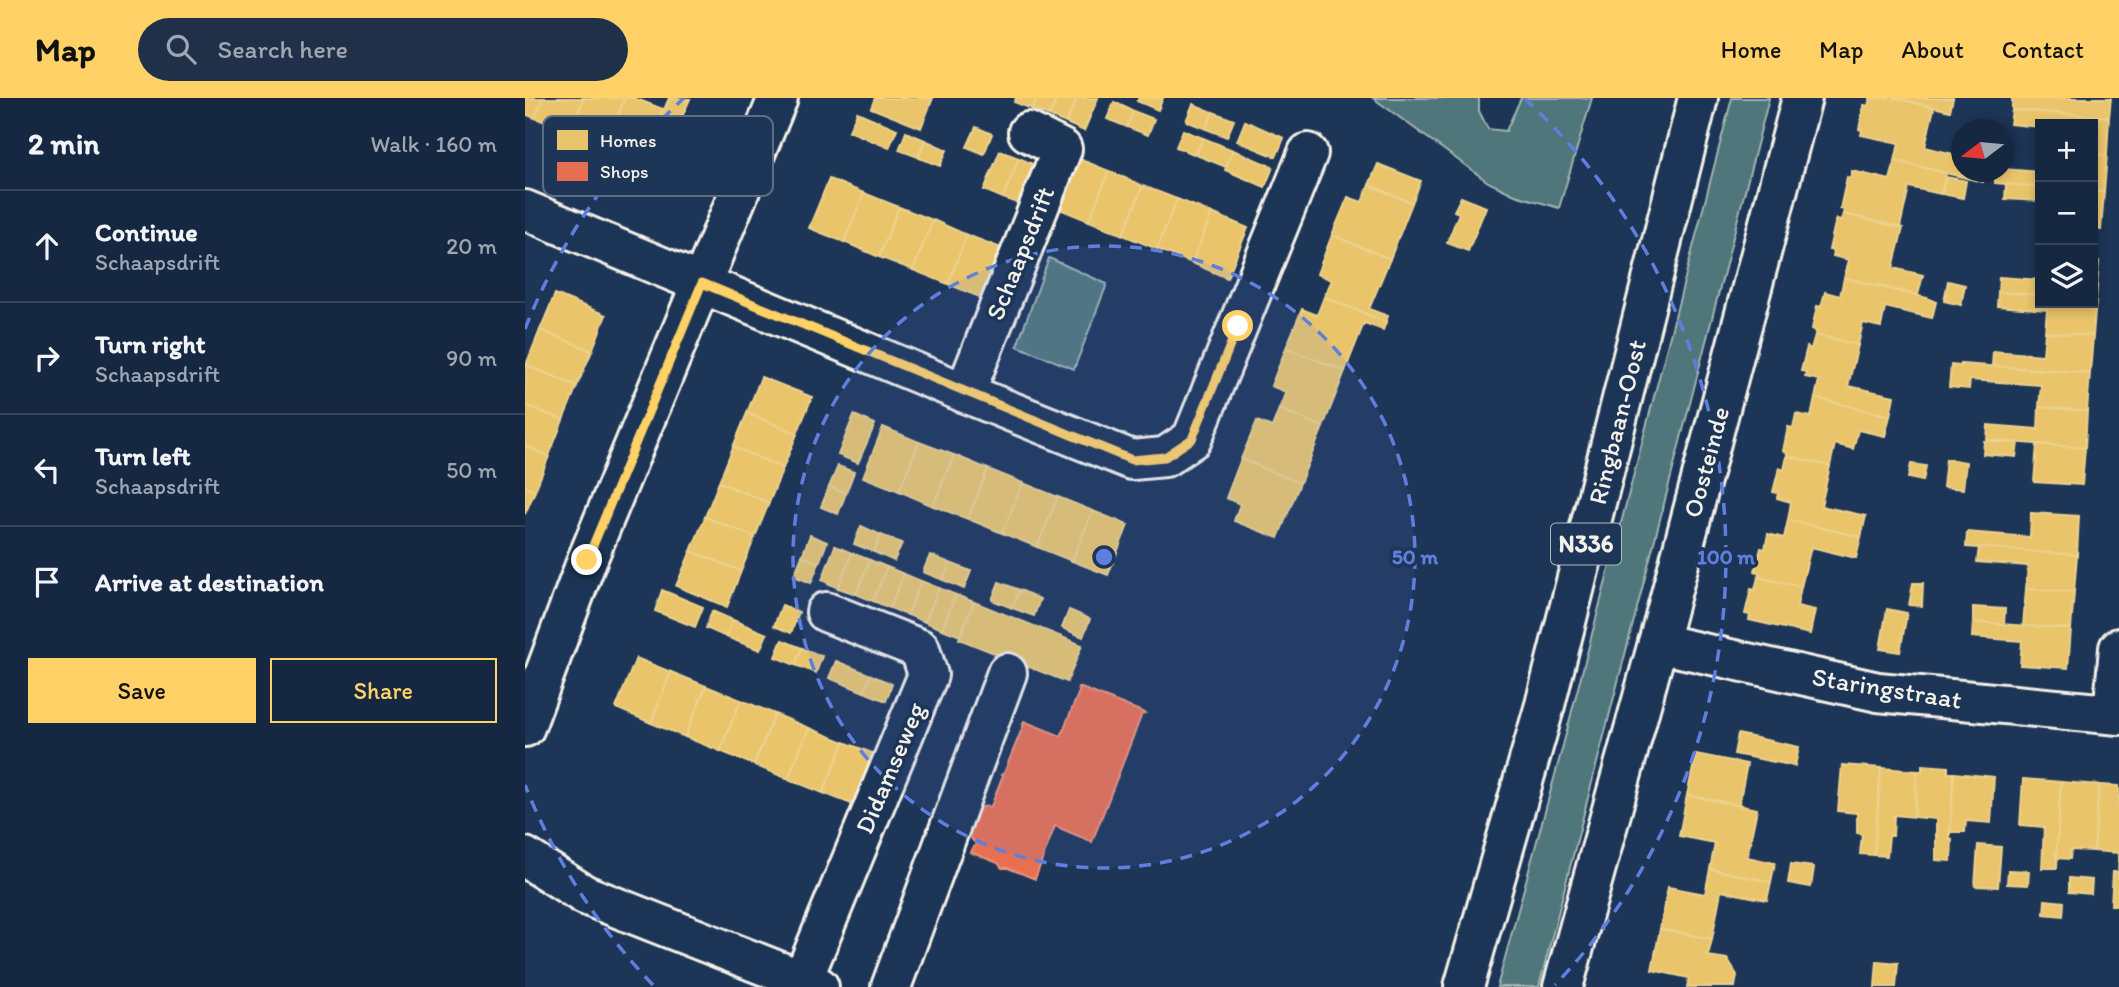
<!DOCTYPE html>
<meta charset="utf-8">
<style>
body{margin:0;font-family:Itim,sans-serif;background:#1f3048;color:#f1f3f6}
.controls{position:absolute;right:21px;top:21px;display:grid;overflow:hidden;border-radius:0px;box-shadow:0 4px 10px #0003}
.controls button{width:63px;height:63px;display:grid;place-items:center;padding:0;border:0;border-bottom:2px solid #35445a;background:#162841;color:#f1f3f6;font:35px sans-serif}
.compass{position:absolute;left:1426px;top:21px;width:63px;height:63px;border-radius:50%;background:#162841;box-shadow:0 4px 10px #0003;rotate:254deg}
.stop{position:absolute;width:21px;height:21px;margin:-16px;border:5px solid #ffd166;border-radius:50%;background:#fff}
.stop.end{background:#ffd166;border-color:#fff;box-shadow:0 2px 7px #0008}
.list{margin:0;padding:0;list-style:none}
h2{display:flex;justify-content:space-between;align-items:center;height:91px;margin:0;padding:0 28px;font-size:30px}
h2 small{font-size:23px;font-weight:400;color:#9ea6b1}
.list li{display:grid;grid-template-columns:46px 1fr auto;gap:21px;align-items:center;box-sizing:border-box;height:112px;padding:0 28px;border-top:2px solid #35445a}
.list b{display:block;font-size:26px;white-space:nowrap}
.list p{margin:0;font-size:23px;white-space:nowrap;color:#9ea6b1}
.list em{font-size:23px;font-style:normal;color:#9ea6b1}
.actions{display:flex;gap:14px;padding:21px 28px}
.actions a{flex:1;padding:16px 0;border:2px solid #ffd166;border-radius:0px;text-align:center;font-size:24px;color:#ffd166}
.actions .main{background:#ffd166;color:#111}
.icon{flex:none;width:38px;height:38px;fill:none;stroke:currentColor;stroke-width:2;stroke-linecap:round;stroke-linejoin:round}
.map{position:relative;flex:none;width:1594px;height:889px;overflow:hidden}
header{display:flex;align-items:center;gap:42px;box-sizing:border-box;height:98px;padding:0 35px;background:#ffd166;color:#111}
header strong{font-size:33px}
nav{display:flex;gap:38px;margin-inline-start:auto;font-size:24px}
.search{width:490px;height:63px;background:#1f3048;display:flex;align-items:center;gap:18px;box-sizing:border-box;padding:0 24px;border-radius:38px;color:#9ea6b1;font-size:26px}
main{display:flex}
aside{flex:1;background:#162841}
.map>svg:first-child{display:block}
.green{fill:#4f767a;stroke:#a2b4b1;stroke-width:2}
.homes{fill:#e9c46a;stroke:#ecd290;stroke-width:2}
.shops{fill:#e76f51;stroke:#eb967e;stroke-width:2}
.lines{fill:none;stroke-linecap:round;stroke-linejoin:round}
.minor-casing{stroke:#f4f1e8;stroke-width:44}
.major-casing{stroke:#f4f1e8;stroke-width:44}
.minor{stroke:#1d3557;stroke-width:38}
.major{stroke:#1d3557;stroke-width:38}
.route{stroke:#ffd166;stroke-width:9}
.ring{fill:none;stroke:#5e7fdd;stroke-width:3.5;stroke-dasharray:12 9}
.labels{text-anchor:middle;stroke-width:7;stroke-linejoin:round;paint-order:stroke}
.shield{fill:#1d3557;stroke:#b4b9bc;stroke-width:2}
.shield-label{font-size:24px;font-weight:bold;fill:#f4f1e8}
.street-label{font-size:26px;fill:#f4f1e8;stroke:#1d3557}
.key{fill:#1d3557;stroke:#5e6d82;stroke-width:2}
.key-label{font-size:19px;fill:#f4f1e8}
.centre{fill:#5e7fdd;stroke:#1d3557;stroke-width:3.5}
.ring-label{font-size:21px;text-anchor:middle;font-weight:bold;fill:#5e7fdd;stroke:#1d3557;stroke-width:7;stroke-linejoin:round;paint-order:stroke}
</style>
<header>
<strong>Map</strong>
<div class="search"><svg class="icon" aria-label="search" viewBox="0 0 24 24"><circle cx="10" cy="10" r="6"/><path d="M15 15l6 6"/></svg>Search here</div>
<nav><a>Home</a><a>Map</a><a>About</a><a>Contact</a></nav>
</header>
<main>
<aside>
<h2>2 min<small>Walk · 160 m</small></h2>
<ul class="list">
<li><svg class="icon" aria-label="ahead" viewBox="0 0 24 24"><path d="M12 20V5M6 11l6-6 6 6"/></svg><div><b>Continue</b><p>Schaapsdrift</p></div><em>20 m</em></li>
<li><svg class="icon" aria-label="right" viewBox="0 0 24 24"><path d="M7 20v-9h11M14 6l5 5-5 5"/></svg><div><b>Turn right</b><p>Schaapsdrift</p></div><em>90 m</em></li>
<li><svg class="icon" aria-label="left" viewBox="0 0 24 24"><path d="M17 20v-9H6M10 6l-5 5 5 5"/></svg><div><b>Turn left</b><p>Schaapsdrift</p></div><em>50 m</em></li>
<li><svg class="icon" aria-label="arrive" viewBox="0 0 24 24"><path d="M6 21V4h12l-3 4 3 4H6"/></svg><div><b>Arrive at destination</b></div></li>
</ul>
<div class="actions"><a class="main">Save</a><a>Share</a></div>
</aside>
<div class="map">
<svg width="1594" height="889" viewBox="0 0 1594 889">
<rect width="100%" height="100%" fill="#1d3557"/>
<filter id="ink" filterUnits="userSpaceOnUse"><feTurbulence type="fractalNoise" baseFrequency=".0143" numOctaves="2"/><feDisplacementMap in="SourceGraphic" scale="14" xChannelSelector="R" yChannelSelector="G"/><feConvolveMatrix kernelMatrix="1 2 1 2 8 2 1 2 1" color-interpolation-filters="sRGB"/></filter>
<g filter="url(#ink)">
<!-- green -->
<g class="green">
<polygon points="848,0 954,0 954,13 963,31 981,33 996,0 1067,0 1034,110 990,97 963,84"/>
<polygon points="1207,0 1244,0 1014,889 972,889 1036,655"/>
<polygon points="524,160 582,186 549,271 492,248"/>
</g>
<!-- homes -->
<g class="homes">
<polygon points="0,0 18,0 10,20 0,16"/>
<polygon points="18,0 59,0 45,34 10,20"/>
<polygon points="59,0 100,0 80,49 45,34"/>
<polygon points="100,0 109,0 138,11 116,64 80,49"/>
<polygon points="144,0 165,1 157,19 173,26 152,78 116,64 138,11 139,12"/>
<polygon points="350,0 408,0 396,30 346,10"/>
<polygon points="491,0 512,0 507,11 489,4"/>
<polygon points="512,0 532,0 524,18 507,11"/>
<polygon points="532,0 552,0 541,25 524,18"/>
<polygon points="552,0 573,0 559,33 541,25"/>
<polygon points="614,0 638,0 633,12 612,3"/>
<polygon points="1345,0 1371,0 1409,10 1400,49 1436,58 1436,74 1460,74 1458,84 1370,63 1374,45 1336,37 1337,32 1334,31 1339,7 1343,8"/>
<polygon points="1371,0 1428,0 1425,13"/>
<polygon points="1487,0 1586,0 1584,19 1487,12"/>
<polygon points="589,4 608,13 602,29 582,21"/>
<polygon points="668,6 688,14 681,31 661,23"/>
<polygon points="1487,12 1584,19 1582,57 1568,56 1568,26 1515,26 1515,29 1485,26"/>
<polygon points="608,13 629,21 623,37 602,29"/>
<polygon points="332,14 372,31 364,50 324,33"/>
<polygon points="688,14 709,22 702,39 681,31"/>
<polygon points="720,23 759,40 751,59 712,43"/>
<polygon points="451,29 467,36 459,56 442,49"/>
<polygon points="658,32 678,40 671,57 651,49"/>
<polygon points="381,34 400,42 393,59 374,52"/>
<polygon points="678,40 708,52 701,69 671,57"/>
<polygon points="400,42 422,52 415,68 394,60"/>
<polygon points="708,52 748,69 740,89 700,72"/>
<polygon points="475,53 494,60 478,100 459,92"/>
<polygon points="1568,56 1582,57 1579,94 1568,93"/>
<polygon points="547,58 584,73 564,123 527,108"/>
<polygon points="494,60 512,68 497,107 478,100"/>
<polygon points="1370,63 1421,75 1416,96 1384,89 1375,129 1318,116 1319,112 1315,111 1322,79 1325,80 1327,73 1365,82"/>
<polygon points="853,66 896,83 887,105 844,87"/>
<polygon points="1478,71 1515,74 1515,89 1470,85 1470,74 1478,74"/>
<polygon points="584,73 618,88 598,137 564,123"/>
<polygon points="1421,79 1441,83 1438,100 1417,96"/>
<polygon points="304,81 339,95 319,144 284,130"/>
<polygon points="1481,86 1515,89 1515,103 1480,101"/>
<polygon points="844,87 887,105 865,161 807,137 823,99 837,104"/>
<polygon points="618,88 652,101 632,151 598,137"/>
<polygon points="1568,93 1579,94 1576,132 1568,131"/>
<polygon points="339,95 374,109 354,159 319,144"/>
<polygon points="936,99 961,109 943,153 922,145 934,115 929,113"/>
<polygon points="652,101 687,115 667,165 632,151"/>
<polygon points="374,109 408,122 388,172 354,159"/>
<polygon points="687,115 723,130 702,180 667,165"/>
<polygon points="1318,116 1378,130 1368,170 1398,177 1393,197 1319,180 1324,162 1308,158 1309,153 1304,152 1311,121 1316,122"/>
<polygon points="408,122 442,137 423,186 388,172"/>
<polygon points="442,137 479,151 459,201 423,186"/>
<polygon points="807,137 865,161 844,211 863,218 861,224 799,199 807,182 792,176"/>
<polygon points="1568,162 1574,163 1571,201 1568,200"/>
<polygon points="1474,179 1515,182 1515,197 1473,194"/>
<polygon points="1319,180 1402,200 1411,204 1407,220 1360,209 1356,229 1338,225 1333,247 1290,237 1291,233 1287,231 1292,208 1296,209 1300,194 1315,198"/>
<polygon points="1423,183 1440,187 1436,207 1419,203"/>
<polygon points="1473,194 1515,197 1515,205 1568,205 1568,200 1571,201 1568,238 1520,234 1522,212 1472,208"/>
<polygon points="30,196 81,217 67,253 15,232"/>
<polygon points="799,199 861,224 858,232 839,225 820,273 761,250 777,211 792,217"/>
<polygon points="15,232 67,253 52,288 1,267"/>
<polygon points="1520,234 1568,238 1565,275 1467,268 1468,253 1518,257"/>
<polygon points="1290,237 1333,247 1323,288 1369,298 1365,318 1290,300 1294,282 1280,279 1281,274 1276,273 1282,249 1286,251"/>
<polygon points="761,250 820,273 798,329 754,311 761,294 746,288"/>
<polygon points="1436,266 1565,275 1562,313 1514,309 1516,287 1445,282 1444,291 1424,289 1426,267 1436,268"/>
<polygon points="1,267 52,288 38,322 0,307"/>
<polygon points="236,279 287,299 272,336 222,315"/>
<polygon points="1290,300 1365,318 1360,338 1333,332 1328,351 1310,346 1305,368 1262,358 1262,355 1258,353 1263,329 1268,330 1271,316 1286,319"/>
<polygon points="0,307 38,322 24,358 0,348"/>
<polygon points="1514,309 1562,313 1560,350 1462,342 1463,327 1513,331"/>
<polygon points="754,311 798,329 775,385 716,361 732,323 747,329"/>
<polygon points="222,315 272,336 258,370 208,349"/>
<polygon points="329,317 350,326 333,365 313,357"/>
<polygon points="358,329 394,344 374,393 338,379"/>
<polygon points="1459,343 1493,345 1491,359 1458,356"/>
<polygon points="394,344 429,357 408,408 374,393"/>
<polygon points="1512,346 1560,350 1557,387 1509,384"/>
<polygon points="0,348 24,358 10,393 0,389"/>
<polygon points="208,349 258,370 244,405 194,384"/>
<polygon points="429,357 463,371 443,421 408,408"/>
<polygon points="1262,358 1305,368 1296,408 1341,418 1336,439 1263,422 1266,404 1252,400 1253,395 1248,394 1254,370 1259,372"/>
<polygon points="716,361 775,385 753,440 709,423 715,406 701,400"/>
<polygon points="1421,361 1441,364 1438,391 1418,389"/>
<polygon points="1386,366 1401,368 1398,383 1383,380"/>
<polygon points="313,368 329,374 321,395 304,389"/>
<polygon points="463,371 498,385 477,435 443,421"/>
<polygon points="194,384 244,405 230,439 180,419"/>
<polygon points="498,385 533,399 512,449 477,435"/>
<polygon points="0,389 10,393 0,416"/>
<polygon points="304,389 321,395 313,416 296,409"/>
<polygon points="533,399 568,413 547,463 512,449"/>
<polygon points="568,413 603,427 583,477 547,463"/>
<polygon points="1506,415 1554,418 1552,457 1441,449 1442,434 1505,439"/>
<polygon points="180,419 230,439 216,473 166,453"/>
<polygon points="1263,422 1336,439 1331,460 1286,449 1276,489 1233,479 1235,475 1230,473 1236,450 1240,451 1243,436 1259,440"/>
<polygon points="336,428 356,437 349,454 329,446"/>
<polygon points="285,437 302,444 294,465 277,458"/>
<polygon points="356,437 377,445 369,463 349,454"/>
<polygon points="310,448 327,455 313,490 297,482"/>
<polygon points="1454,449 1552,457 1549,494 1501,491 1503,468 1452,464"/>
<polygon points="166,453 216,473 202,509 151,488"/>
<polygon points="327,455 345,462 331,496 313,490"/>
<polygon points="405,457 425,465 418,482 398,474"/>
<polygon points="277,458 294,465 286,485 269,478"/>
<polygon points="345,462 362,469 348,503 331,496"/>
<polygon points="425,465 446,473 439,491 418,482"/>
<polygon points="362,469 379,476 365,510 348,503"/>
<polygon points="379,476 396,483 383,517 365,510"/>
<polygon points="1233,479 1276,489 1272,508 1290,512 1285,536 1224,522 1225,517 1220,516 1226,491 1230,492"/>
<polygon points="396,483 414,490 400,524 383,517"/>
<polygon points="474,484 495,492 487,510 467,502"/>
<polygon points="1388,485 1398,485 1397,508 1384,507"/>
<polygon points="414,490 431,497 417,531 400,524"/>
<polygon points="1501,491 1549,494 1546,531 1498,528"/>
<polygon points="137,492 178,509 170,529 130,513"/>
<polygon points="495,492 515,501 509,518 487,510"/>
<polygon points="431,497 449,504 435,538 417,531"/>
<polygon points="449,504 557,547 542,584 434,541"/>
<polygon points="257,507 274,514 266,535 249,528"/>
<polygon points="1448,509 1480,511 1479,527 1448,524"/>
<polygon points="1362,511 1382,515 1375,554 1355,551"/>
<polygon points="544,512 565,521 558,539 537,530"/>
<polygon points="187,513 208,522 201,539 181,530"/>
<polygon points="208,522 242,536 235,552 201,539"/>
<polygon points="1448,524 1546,531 1543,570 1495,567 1497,543 1447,539"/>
<polygon points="257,542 277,550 270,567 250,559"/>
<polygon points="277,550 297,558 291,575 270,567"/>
<polygon points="111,560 146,574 126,625 91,610"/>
<polygon points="311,563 346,577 339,594 304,580"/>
<polygon points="146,574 181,588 160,639 126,625"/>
<polygon points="346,577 367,586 361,603 339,594"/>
<polygon points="181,588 216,602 195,653 160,639"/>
<polygon points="216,602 250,616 229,667 195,653"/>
<polygon points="250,616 284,630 263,681 229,667"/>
<polygon points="284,630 319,644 298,695 263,681"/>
<polygon points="1213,636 1274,649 1270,668 1209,656"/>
<polygon points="319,644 355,658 334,709 298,695"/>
<polygon points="1171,656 1222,666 1214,706 1219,708 1162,697"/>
<polygon points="1317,667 1356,670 1349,757 1335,756 1337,736 1332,735 1332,715 1313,713"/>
<polygon points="1397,667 1423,669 1423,675 1429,675 1425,734 1425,742 1427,741 1426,763 1411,762 1411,721 1389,719 1392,673 1397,673"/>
<polygon points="1356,670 1392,673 1389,719 1369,717 1368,738 1364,738 1362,758 1349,757"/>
<polygon points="1429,675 1469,679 1466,725 1441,723 1440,734 1425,734"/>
<polygon points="1498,681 1536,684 1532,770 1517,770 1519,729 1495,727"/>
<polygon points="1536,684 1574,687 1569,753 1546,752 1545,761 1531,760"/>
<polygon points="1574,687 1594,688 1594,807 1586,807 1588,774 1593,774 1594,755 1569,753"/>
<polygon points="1162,697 1232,711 1222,759 1250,765 1246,784 1185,771 1190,745 1154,738"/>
<polygon points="1453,747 1476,749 1473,789 1450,788"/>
<polygon points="1266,766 1289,769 1286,789 1263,785"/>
<polygon points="1185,771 1246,784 1242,802 1196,793 1187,841 1135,831 1143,789 1180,796"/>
<polygon points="1483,772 1504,773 1503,787 1482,786"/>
<polygon points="1544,780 1567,782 1566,796 1544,794"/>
<polygon points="1520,802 1539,804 1538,818 1519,816"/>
<polygon points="1135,831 1187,841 1183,858 1202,861 1212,877 1210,889 1162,889 1164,880 1127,872"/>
<polygon points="1352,863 1373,865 1371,889 1350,889"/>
</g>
<!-- shops -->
<polygon class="shops" points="554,589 620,615 617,616 567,744 530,728 510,781 483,770 477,770 473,765 445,754 451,746 437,730 445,710 466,708 478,678 476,677 479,675 499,626 498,626 499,623 536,638 555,591 553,591"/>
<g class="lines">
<defs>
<g id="minor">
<polyline points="0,112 440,295 607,362 640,359 667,341 783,55"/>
<polyline points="440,295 537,51 503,34"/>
<polyline points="1133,545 1353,594 1594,617"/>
<polyline points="1588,616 1594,550"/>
<polyline points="0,629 62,462 253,0"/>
<polyline points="0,759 60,797 294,889"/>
<polyline points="277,883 403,577 395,551 301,514"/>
<polyline points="366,889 482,575"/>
<polyline points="1038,889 1133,545 1277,0"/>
</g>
<polyline id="major" points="939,889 1020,607 1173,0"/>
</defs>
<!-- minor casing -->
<use href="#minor" class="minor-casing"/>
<!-- major casing -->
<use href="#major" class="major-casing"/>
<!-- minor -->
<use href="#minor" class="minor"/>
<!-- major -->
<use href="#major" class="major"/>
</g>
</g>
<g class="lines" filter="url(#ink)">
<!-- route -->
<polyline class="route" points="62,462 177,185 607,362 640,359 667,341 713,228"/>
</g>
<!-- distance rings -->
<circle cx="579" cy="459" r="311" fill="#5e7fdd" fill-opacity=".12"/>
<g class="ring">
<circle cx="579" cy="459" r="311"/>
<path d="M128 887A622 622 0 0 1 0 687M0 231A622 622 0 0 1 159 0M999 0A622 622 0 0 1 1030 887"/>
</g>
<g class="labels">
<!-- shield labels -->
<rect class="shield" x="1026" y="425.5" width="70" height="41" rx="5"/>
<g class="shield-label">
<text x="1061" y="454">N336</text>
</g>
<!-- street labels -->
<g class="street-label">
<text transform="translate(495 155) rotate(-68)" y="9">Schaapsdrift</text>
<text transform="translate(1092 324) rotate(-76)" y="9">Ringbaan-Oost</text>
<text transform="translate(1181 364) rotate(-75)" y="9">Oosteinde</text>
<text transform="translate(1362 590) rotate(9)" y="9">Staringstraat</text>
<text transform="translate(365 670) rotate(-67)" y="9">Didamseweg</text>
</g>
</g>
<!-- legend -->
<rect x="18" y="18" width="230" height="80" rx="10" class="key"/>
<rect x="32" y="32" width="31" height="20" fill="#e9c46a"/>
<rect x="32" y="64" width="31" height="19" fill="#e76f51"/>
<g class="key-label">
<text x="75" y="49">Homes</text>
<text x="75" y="80">Shops</text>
</g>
<circle cx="579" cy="459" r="10" class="centre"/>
<g class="ring-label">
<text x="890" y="466">50 m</text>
<text x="1201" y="466">100 m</text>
</g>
</svg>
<div class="controls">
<button>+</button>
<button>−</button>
<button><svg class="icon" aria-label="layers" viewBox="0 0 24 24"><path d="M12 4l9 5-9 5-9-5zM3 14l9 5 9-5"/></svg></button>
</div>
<svg class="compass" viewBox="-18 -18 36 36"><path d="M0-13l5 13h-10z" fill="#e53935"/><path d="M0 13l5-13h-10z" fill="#9ea6b1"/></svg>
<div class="stop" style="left:713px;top:228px"></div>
<div class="stop end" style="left:62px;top:462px"></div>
</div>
</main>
